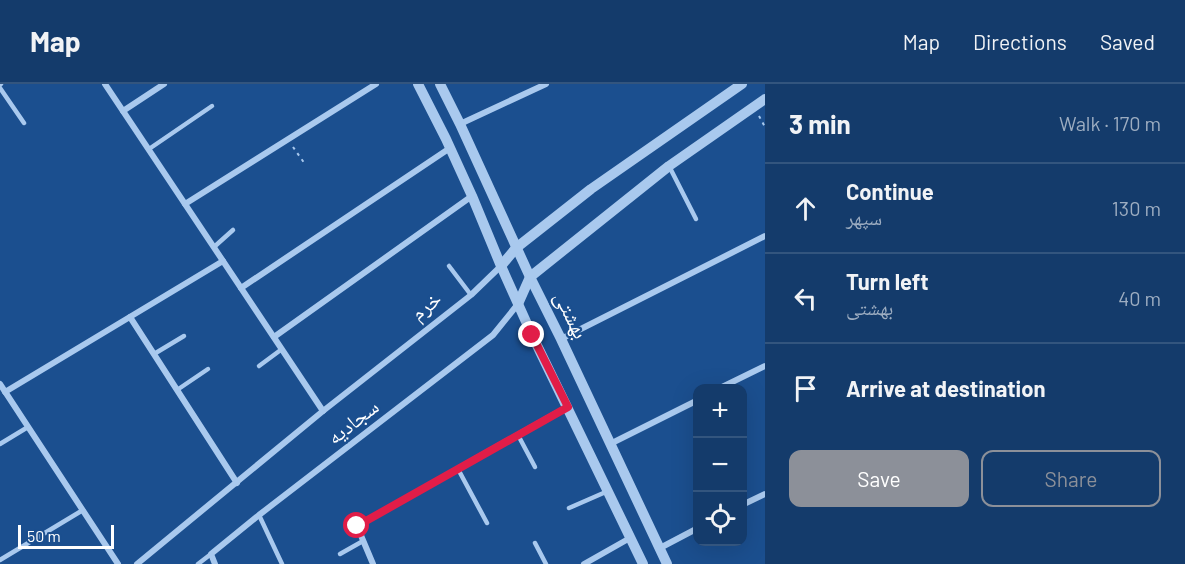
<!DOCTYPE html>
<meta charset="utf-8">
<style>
body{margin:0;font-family:Barlow,"Noto Naskh Arabic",sans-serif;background:#1d4271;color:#f1f3f6}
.controls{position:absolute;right:18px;bottom:18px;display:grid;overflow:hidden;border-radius:12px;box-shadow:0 6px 24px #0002}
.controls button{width:54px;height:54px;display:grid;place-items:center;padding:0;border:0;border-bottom:2px solid #33557e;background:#143b6b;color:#f1f3f6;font:30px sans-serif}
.scale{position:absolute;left:18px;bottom:15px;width:96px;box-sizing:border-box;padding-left:6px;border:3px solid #fff;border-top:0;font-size:16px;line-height:21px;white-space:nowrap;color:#fff;-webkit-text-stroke:4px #1b4f8f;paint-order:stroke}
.stop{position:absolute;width:18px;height:18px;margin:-14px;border:4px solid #e11d48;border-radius:50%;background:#fff}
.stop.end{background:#e11d48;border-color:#fff;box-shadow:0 2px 6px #0008}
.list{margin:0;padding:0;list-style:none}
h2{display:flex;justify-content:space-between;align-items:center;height:78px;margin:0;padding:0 24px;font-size:26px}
h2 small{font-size:20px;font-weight:400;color:#9dadc1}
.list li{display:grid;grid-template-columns:39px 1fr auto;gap:18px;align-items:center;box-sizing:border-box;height:90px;padding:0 24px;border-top:2px solid #33557e}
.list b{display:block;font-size:22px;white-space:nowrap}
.list p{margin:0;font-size:20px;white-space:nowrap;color:#9dadc1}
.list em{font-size:20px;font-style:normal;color:#9dadc1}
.actions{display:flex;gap:12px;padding:18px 24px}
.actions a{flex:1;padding:14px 0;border:2px solid #8c9099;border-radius:12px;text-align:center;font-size:21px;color:#8c9099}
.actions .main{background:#8c9099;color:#fff}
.icon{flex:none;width:33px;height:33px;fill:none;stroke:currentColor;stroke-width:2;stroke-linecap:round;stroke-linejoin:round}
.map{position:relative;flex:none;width:765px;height:480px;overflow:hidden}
header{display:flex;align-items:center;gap:36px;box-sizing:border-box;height:84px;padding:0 30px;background:#143b6b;border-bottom:2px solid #33557e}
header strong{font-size:28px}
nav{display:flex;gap:33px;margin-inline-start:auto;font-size:21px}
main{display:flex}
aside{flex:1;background:#143b6b}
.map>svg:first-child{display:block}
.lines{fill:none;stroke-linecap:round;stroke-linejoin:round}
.path{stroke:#a9c9ee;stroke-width:2;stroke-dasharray:3 4.5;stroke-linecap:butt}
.service{stroke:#a9c9ee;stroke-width:4.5}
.minor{stroke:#a9c9ee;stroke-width:6}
.tertiary{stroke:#a9c9ee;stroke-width:10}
.route{stroke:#e11d48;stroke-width:8}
.labels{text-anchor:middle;stroke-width:4.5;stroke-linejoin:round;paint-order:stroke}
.street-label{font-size:21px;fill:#fff;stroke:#1b4f8f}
</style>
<header>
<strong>Map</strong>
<nav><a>Map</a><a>Directions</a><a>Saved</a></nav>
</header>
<main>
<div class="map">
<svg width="765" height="480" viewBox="0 0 765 480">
<rect width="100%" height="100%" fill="#1b4f8f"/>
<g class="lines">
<!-- path -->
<g class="path">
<polyline points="759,32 765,43"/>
<polyline points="293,63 305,80"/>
</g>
<!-- service -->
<g class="service">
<polyline points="0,1 1,0"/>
<polyline points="0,4 24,39"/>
<polyline points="149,65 212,22"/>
<polyline points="669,82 696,135"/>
<polyline points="214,163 233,146"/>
<polyline points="449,182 471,211"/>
<polyline points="154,270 184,252"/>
<polyline points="259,282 282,265"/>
<polyline points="177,306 208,285"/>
<polyline points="518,351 535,383"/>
<polyline points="0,360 28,343"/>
<polyline points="458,385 487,439"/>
<polyline points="569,424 608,407"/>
<polyline points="259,431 282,480"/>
<polyline points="535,459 546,480"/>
<polyline points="340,470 363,457"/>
<polyline points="0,476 83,426"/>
<polyline points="198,480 211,470"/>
</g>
<!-- minor -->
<g class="minor">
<polyline points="105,0 323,327"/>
<polyline points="123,27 164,0"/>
<polyline points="460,40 546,0"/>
<polyline points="185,120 376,0"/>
<polyline points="241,204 450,64"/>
<polyline points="130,233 237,399"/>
<polyline points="274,253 472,112"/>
<polyline points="561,255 765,152"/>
<polyline points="0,300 118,480"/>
<polyline points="720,304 765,282"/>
<polyline points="5,308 223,177"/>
<polyline points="610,360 698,316"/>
<polyline points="742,421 765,410"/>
<polyline points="660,464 698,444"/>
<polyline points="137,480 323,327 471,211 501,182"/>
<polyline points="215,480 211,470 259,431 493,251 518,220"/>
<polyline points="373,480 357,442 567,323"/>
<polyline points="584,480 630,454"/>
</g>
<!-- tertiary -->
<g class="tertiary">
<polyline points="418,0 446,55 472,112 501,182 532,251 643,480"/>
<polyline points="440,0 460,40 530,193 561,255 667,480"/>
<polyline points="501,182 516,164 591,105 742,0"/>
<polyline points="518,220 530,193 669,82 765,15"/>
</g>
</g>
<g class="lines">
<!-- route -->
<polyline class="route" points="357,442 568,323 532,251"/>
</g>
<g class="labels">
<!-- street labels -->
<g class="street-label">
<text transform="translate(426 222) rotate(-38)" y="7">خرم</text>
<text transform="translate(571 231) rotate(64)" y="7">بهشتی</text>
<text transform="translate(353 338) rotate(-38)" y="7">سجادیه</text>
</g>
</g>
</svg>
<div class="controls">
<button>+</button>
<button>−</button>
<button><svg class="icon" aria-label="locate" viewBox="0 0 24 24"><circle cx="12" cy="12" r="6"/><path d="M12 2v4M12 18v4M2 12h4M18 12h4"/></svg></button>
</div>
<div class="scale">50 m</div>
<div class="stop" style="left:357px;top:442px"></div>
<div class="stop end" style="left:532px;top:251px"></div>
</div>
<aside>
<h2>3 min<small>Walk · 170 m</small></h2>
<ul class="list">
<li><svg class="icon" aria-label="ahead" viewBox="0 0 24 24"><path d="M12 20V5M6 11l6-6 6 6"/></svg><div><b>Continue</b><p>سپهر</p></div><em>130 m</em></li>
<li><svg class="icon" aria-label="left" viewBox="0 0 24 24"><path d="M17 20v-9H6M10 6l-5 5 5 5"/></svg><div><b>Turn left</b><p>بهشتی</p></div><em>40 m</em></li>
<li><svg class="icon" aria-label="arrive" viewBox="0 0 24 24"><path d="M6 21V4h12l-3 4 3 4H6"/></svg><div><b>Arrive at destination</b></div></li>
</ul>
<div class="actions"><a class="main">Save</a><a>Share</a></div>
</aside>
</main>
